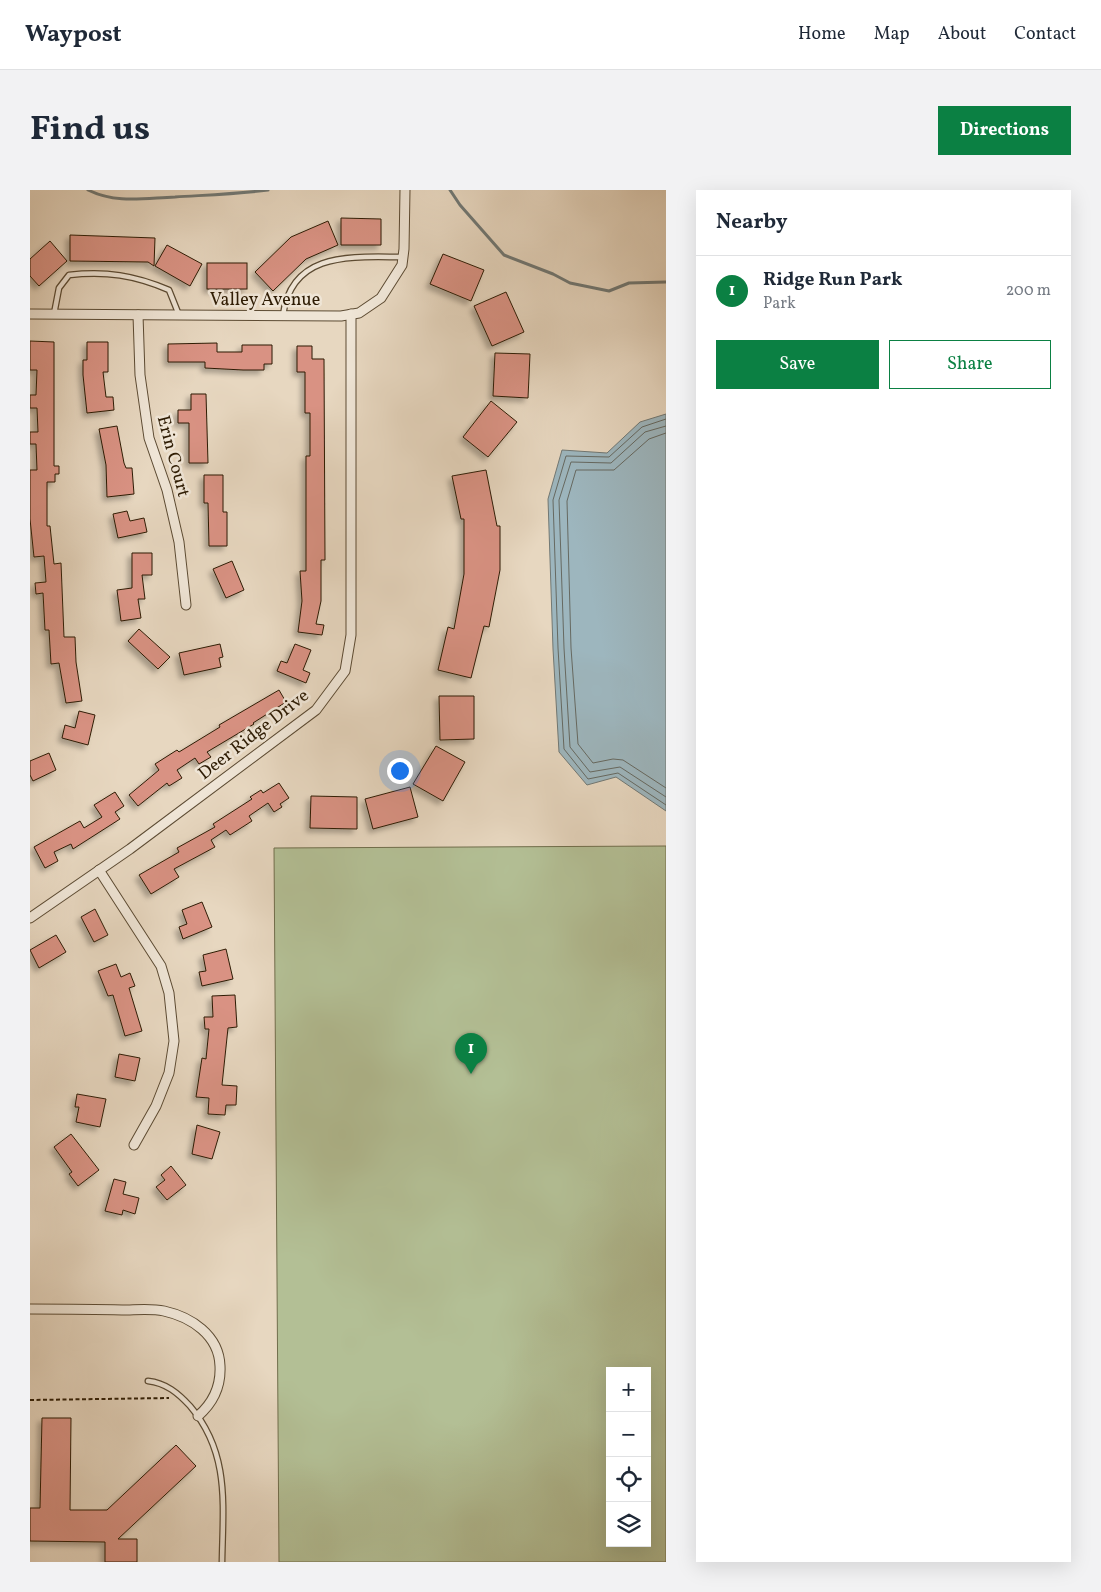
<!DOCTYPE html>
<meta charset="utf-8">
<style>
body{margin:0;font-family:Vollkorn,serif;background:#f2f2f3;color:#1f2937}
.controls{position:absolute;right:15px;bottom:15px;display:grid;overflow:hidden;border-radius:0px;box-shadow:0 5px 20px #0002}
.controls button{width:45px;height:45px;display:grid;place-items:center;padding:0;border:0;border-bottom:1px solid #e0e1e3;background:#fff;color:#1f2937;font:25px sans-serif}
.you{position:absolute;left:369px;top:580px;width:18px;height:18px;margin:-12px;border:4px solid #fff;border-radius:50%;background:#1a73e8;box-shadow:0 0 0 8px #1a73e833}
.badge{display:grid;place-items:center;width:32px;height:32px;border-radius:50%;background:#0b8043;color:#fff;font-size:16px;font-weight:700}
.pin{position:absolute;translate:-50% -41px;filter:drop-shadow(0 1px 2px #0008)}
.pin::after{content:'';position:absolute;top:26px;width:18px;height:15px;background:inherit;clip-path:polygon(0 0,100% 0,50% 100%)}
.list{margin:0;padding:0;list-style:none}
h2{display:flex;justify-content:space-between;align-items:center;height:65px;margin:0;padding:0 20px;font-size:21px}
h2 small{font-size:16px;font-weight:400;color:#747a83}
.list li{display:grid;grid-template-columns:32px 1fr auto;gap:15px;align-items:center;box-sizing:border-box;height:70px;padding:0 20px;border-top:1px solid #e0e1e3}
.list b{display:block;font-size:19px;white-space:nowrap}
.list p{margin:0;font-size:16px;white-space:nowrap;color:#747a83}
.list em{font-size:16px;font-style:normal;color:#747a83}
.actions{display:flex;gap:10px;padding:15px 20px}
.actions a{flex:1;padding:11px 0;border:1px solid #0b8043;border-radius:0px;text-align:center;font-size:18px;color:#0b8043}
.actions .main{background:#0b8043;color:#fff}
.icon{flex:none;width:28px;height:28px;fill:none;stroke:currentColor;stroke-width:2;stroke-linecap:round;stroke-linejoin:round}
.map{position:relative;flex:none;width:636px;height:1372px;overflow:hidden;border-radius:0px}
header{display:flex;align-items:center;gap:30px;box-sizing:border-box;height:70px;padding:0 25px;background:#fff;border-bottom:1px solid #e0e1e3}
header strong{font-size:24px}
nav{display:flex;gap:28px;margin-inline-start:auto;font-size:18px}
.intro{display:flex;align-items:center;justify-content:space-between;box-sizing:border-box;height:120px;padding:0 30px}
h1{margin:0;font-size:35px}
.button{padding:12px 22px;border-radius:0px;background:#0b8043;color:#fff;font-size:18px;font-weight:700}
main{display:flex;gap:30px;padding:0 30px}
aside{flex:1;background:#fff;border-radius:0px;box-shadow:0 5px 20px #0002}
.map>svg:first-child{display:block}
.green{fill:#b3bf95;stroke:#706e4c;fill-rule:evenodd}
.water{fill:#9db6be;stroke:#717874}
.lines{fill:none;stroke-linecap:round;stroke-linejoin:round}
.shore{stroke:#666961;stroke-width:1}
.stream{stroke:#717874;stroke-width:3}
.building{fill:#d99283;stroke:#2e1c04;filter:url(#shadow)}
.lane-casing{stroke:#5c4b33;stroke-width:7}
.street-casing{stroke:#5c4b33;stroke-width:11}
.path{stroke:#2e1c04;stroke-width:2;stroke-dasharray:4 2.5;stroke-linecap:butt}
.lane{stroke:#efe5d6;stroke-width:4.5}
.street{stroke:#efe5d6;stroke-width:9}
.labels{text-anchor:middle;stroke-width:5;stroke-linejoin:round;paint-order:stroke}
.street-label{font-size:18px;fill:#2e1c04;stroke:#efe5d6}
</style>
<header>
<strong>Waypost</strong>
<nav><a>Home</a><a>Map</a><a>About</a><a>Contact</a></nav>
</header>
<div class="intro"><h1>Find us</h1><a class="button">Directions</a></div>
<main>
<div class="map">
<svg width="636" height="1372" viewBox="0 0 636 1372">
<defs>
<filter id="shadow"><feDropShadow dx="-4" dy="4" stdDeviation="2.5" flood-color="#0004"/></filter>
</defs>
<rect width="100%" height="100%" fill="#e7d7c0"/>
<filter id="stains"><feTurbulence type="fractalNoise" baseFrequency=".004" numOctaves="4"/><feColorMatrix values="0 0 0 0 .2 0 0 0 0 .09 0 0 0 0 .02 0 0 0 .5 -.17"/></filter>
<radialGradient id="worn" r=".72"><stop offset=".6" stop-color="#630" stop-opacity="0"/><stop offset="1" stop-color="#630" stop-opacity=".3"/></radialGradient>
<!-- green -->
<path class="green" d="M636,656v716h-387l-5,-714zM580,1181h37v172h-37z"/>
<!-- water -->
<polygon class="water" points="636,224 636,621 586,587 557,595 529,562 523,459 518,309 532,260 577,263 610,232"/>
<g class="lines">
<!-- shore -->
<g class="shore">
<polyline points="636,229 612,237 579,267 536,266 523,310 528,458 534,559 558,589 588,583 636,615"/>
<polyline points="636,236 615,242 581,273 541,272 529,310 534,458 540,557 560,582 590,577 636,607"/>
<polyline points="636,243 619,249 584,280 546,280 537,311 541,458 548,554 563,573 583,569 593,570 636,598"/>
</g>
<!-- stream -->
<g class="stream">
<path d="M58,0c28,14 57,8 87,7 31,-2 62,-3 93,-7"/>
<polyline points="420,0 430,15 474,65 523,84 540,93 579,101 599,93 636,92"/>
</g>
</g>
<!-- building -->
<g class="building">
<polygon points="311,28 351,29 351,55 311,55"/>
<polygon points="298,31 308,55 276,69 243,101 225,82 261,47"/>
<polygon points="40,45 125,48 124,76 118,72 40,71"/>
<polygon points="20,51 37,71 9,96 0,86 0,69"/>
<polygon points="137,55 172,74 160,96 125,76"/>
<polygon points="413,64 454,80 441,111 400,94"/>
<rect x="177" y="73" width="40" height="26"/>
<polygon points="476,102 494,142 462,156 444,116"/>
<polygon points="0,151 24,152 24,276 29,276 29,284 25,284 25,292 17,292 17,336 20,336 24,374 31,373 34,447 45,447 46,472 52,511 36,513 29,473 21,474 19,440 15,440 13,403 6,404 5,393 16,392 14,366 4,367 0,329 0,280 7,280 6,254 0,254 0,242 8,242 7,218 0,218 0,205 6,205 7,180 0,180"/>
<polygon points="57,152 78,152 78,182 73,182 76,207 83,207 84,220 57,223 53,185 53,170 57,170"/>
<polygon points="187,153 187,162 212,162 212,155 242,155 242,174 234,174 234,180 213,180 175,178 175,172 138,172 138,154"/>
<polygon points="267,156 282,156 282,169 294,169 295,370 291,370 291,411 286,434 294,435 292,445 268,442 272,411 270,381 276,381 276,266 280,266 280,223 275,223 275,182 267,182"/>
<polygon points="465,163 500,164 498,208 463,206"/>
<polygon points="161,204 176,204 178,273 159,273 159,233 148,233 148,220 161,220"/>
<polygon points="461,211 487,232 458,267 433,247"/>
<polygon points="87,236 94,273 96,278 102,278 104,304 77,307 76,275 69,239"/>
<polygon points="456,280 467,336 470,336 470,380 459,437 454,436 441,488 408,480 418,437 424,439 434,384 434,329 431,329 422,286"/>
<polygon points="174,285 193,285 193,322 197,322 197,356 179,356 178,313 174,313"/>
<polygon points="97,321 100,331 114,328 117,342 88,348 83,324"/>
<polygon points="102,363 122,363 122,385 112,385 115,409 108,409 111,428 91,431 87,400 102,398"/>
<polygon points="202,371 214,400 196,408 183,379"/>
<polygon points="109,439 140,467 128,479 98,451"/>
<polygon points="190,454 193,467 189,468 191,477 154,485 149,463"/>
<polygon points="265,454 281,460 273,480 280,483 276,493 247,481 251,471 257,473"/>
<polygon points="249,500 256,512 223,533 224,534 177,562 181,567 169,574 165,568 147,580 152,588 139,596 137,593 108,616 99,605 129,580 125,574 147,560 149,562 190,537 189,535"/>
<polygon points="409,506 444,506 444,549 410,550"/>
<polygon points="49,521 65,525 58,555 32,548 35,535 45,538"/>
<polygon points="406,556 435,572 413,611 383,594"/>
<polygon points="19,563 26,580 3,591 0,585 0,571"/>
<polygon points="249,593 259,608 250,614 252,617 244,622 238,613 219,626 222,631 200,645 196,640 181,650 185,657 144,679 149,687 121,704 109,685 149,662 147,658 185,637 183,634 222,609 220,607 231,600 233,603"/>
<polygon points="380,597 388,627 343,639 335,609"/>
<polygon points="85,602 94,616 85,622 90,629 43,659 41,654 24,662 28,671 15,678 4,657 50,631 54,638 72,627 64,615"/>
<polygon points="281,606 327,607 327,639 280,638"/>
<polygon points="172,712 182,737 153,749 149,737 157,734 152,720"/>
<polygon points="65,719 78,745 64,752 51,727"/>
<polygon points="26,745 36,762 9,778 0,760"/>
<polygon points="196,759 203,789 172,796 169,782 176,781 173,765"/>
<polygon points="86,774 91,787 100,783 105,796 99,798 112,841 95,846 83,805 78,806 68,781"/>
<polygon points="205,805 207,837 198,838 192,895 207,896 206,915 196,915 195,925 178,924 179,908 166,907 172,868 176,869 179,839 175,839 174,827 183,827 182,806"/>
<polygon points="89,864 110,868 105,891 85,887"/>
<polygon points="47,904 76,909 70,937 46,932 49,917 45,917"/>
<polygon points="167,935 190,942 182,969 162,964"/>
<polygon points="41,944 69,980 48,996 39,984 42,982 24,957"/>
<polygon points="141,976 156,995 137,1010 126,997 135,990 131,985"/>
<polygon points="84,989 96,992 93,1004 109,1008 105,1024 93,1020 92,1025 75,1021"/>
<polygon points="12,1228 41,1228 40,1320 77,1320 146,1255 166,1276 88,1349 107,1349 107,1372 75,1372 75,1352 0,1351 0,1318 10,1318"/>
</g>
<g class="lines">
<defs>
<g id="lane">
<path d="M24,124l5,-26 10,-13c37,-4 65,0 100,15l10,25"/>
<path d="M253,125c9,-65 71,-58 120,-58"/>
<path d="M118,1191c18,2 30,12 42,25 40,47 33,98 32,156"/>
</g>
<g id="street">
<polyline points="0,124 311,126 329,123 351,108 372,75 374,59 375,0"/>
<polyline points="108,125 110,185 119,248 137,300 149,352 156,415"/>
<polyline points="69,680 131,776 139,803 144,851 139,883 126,916 104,955"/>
<polyline points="0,728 100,659 286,520 315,481 321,445 321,124"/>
<path d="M0,1119c31,0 61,0 92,1 13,0 29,-2 42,1 27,6 55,24 56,55 1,20 -7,37 -22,50"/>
</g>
</defs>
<!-- lane casing -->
<use href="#lane" class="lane-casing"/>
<!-- street casing -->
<use href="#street" class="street-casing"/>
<!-- path -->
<polyline class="path" points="0,1210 139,1208"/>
<!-- lane -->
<use href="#lane" class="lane"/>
<!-- street -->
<use href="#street" class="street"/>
</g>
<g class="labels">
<!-- street labels -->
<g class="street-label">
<text x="235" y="115">Valley Avenue</text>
<text transform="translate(144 266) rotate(75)" y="6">Erin Court</text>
<text transform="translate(223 544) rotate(-38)" y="6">Deer Ridge Drive</text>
</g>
</g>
<rect width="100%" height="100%" filter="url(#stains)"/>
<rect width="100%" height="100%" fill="url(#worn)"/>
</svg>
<div class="controls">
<button>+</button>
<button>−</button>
<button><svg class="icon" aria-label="locate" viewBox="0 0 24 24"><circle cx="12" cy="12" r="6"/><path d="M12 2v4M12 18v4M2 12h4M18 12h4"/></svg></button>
<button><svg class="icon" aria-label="layers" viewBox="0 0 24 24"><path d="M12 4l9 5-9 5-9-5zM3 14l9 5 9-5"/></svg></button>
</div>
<div class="you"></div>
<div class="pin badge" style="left:441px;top:884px">1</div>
</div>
<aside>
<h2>Nearby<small></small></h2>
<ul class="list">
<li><span class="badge">1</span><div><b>Ridge Run Park</b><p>Park</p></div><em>200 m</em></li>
</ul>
<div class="actions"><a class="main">Save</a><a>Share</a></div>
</aside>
</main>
